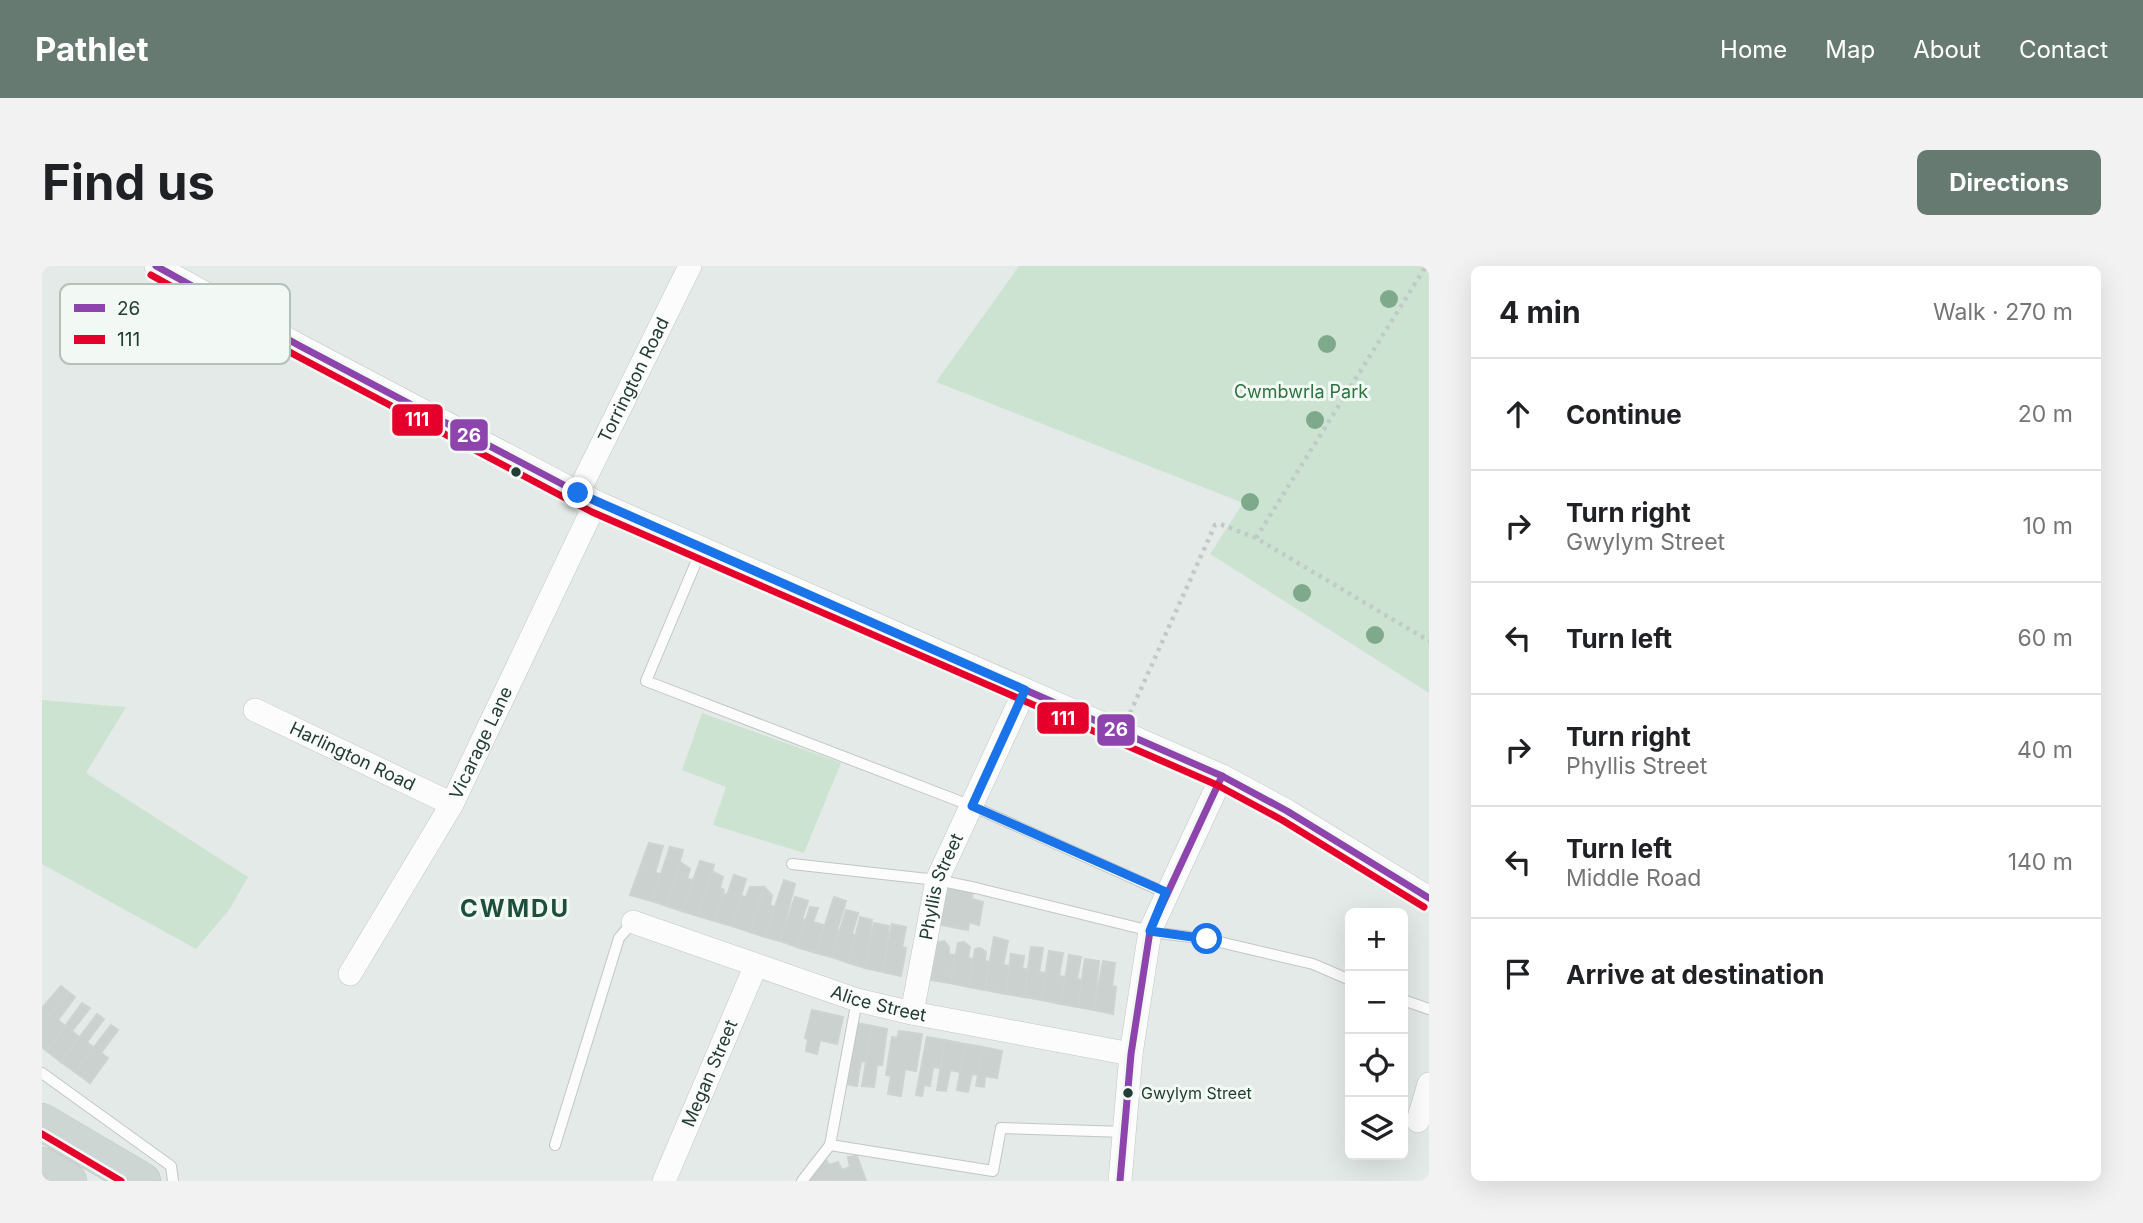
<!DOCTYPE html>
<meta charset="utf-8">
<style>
body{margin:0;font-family:Inter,sans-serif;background:#f2f2f2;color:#202124}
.controls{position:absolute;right:21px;bottom:21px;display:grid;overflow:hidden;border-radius:10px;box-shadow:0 7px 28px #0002}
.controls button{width:63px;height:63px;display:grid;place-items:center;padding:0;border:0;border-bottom:2px solid #e0e0e0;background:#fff;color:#202124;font:35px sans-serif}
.stop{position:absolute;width:21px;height:21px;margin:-16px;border:5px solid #1a73e8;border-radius:50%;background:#fff}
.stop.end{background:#1a73e8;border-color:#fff;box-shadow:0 2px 7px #0008}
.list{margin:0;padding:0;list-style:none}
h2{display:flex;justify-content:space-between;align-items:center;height:91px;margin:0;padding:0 28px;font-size:30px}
h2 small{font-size:23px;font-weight:400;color:#757577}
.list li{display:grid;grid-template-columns:46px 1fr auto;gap:21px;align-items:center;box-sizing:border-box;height:112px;padding:0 28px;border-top:2px solid #e0e0e0}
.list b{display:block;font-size:26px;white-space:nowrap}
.list p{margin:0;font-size:23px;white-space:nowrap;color:#757577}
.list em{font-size:23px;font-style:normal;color:#757577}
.icon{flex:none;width:38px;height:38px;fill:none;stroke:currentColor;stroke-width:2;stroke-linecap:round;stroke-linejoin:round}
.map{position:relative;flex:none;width:1387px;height:915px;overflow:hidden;border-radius:10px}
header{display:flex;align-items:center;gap:42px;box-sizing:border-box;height:98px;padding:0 35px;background:#667a72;color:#fff}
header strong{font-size:33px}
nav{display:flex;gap:38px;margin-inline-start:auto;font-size:24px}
.intro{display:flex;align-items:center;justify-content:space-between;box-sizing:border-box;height:168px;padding:0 42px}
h1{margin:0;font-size:49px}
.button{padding:18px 32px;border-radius:10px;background:#667a72;color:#fff;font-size:24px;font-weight:700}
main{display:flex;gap:42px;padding:0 42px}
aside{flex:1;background:#fff;border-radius:10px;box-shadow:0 7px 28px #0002}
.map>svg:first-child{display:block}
.green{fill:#cde3d2}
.building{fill:#cbd1ce;stroke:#cdd3d0;stroke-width:2}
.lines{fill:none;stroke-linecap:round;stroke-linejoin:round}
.lane-casing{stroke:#c1c7c4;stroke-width:12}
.street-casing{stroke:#c1c7c4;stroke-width:24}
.primary-casing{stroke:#bdc6c2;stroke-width:38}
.path{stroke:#c1cac5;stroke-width:4.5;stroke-dasharray:3.5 5;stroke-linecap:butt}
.lane{stroke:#fbfcfb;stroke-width:10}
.street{stroke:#fbfcfb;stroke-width:23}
.primary{stroke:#cdd6d3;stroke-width:37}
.bus-1-casing{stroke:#f2f9f5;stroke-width:12}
.bus-2-casing{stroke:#f2f9f5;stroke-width:12}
.bus-1{stroke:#8e44ad;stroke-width:7}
.bus-2{stroke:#e4002b;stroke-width:7}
.tree{fill:#7fa98b}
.route{stroke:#1a73e8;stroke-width:9}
.bus-dot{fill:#223d33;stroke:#f2f9f5;stroke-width:2.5}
.labels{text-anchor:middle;stroke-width:6;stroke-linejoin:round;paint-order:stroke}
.bus-label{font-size:16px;fill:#223d33;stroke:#f2f9f5;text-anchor:start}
.street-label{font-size:18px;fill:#223d33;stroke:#f2f9f5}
.park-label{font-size:18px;fill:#2d7340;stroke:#f2f9f5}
.district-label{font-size:24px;font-weight:bold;letter-spacing:2px;fill:#1e4f3e;stroke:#f2f9f5}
.key{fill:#f2f9f5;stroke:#b4c1bb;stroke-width:2}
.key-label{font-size:19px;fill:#223d33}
.line-badge{stroke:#f2f9f5;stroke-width:2.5}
.badge-label{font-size:19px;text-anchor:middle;font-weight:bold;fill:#fff}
</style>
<header>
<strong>Pathlet</strong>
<nav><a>Home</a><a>Map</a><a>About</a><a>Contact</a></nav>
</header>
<div class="intro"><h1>Find us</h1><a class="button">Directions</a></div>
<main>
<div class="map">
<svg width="1387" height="915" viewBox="0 0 1387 915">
<rect width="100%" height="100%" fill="#e4eae7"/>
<!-- green -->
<g class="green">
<polygon points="977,0 1387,0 1387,427 1168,288 1201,237 894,116"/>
<polygon points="0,434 84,441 44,507 206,611 187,644 154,683 0,598"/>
<polygon points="660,447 799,497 762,587 671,559 684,521 640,504"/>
</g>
<!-- building -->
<g class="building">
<polygon points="607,577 621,580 613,607 618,608 610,635 588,629"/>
<polygon points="628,581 641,584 625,640 610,635"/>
<polygon points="658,595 672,599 656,650 640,645"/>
<polygon points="638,596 648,603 645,613 651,614 640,645 625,640"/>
<polygon points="670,605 681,611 678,622 682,624 673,655 656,650"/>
<polygon points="692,609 704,613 690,660 673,655 681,628 685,629"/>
<polygon points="742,614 753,618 738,675 723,671"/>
<polygon points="905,619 931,625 930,633 941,636 937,659 927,656 926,664 899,659"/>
<polygon points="708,621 722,621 708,666 690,660 699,630 704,631"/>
<polygon points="722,621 730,629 728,639 732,641 723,671 708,666"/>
<polygon points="753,631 766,635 760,653 764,654 755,681 738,675"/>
<polygon points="792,631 804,635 795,664 798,665 790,691 774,687"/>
<polygon points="768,641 776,642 771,656 781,659 774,687 755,681"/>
<polygon points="804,644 816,647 810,668 814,670 807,697 790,691"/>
<polygon points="818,651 830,654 823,702 807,697"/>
<polygon points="832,657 847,660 841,706 823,702"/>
<polygon points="850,658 864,661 860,681 864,682 859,710 841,706"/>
<polygon points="952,671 966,675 961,699 968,700 964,728 943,724"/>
<polygon points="902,675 907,681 907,688 913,689 908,717 889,714 896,676"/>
<polygon points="922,676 928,681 926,692 931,693 927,721 908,717 916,677"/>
<polygon points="989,681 1001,682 997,706 1004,707 1000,734 982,731"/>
<polygon points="938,682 944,686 943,695 947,696 943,724 927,721 933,683"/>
<polygon points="1007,685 1021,687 1017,710 1023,711 1019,738 1000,734"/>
<polygon points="969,688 982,690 980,702 986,704 982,731 964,728"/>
<polygon points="1027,689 1039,691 1035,713 1040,714 1036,741 1019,738"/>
<polygon points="1043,693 1057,695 1052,744 1036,741"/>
<polygon points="1061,695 1073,697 1070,720 1074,721 1071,748 1052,744"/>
<polygon points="19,720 26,726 0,760 0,742"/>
<polygon points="26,726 33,731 16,754 23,760 5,785 0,781 0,760"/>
<polygon points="40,737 48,742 30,765 37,771 19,796 5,785"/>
<polygon points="770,744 801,751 795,778 778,774 775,788 764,785 766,773 763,772"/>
<polygon points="55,748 62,753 45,776 52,782 33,806 19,796"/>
<polygon points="815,757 830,760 824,796 819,795 815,820 804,818"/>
<polygon points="69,759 76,764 59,787 66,792 48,817 33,806"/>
<polygon points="830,760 845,763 840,799 835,799 832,821 820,820"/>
<polygon points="857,765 880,768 874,805 863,803 859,830 846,828 849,810 844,809 850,771 855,772"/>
<polygon points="885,771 903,774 898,802 891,801 888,820 882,819 880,830 874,829"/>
<polygon points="903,774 923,778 918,806 908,804 904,825 895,824"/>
<polygon points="923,778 941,781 936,809 930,808 926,826 915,824"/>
<polygon points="941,781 960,785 955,812 943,810 942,821 934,820"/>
<polygon points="815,890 824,915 765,915 783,892 787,899 796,896 800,904 808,901 806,891"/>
</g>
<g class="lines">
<defs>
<g id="lane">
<polyline points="660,282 604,415 930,540 1124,627"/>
<polyline points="750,598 895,614 934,622 1117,667 1165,673 1271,698 1308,714"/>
<polyline points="1361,734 1387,743"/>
<polyline points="0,807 129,900 131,915"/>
<polyline points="513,879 577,672 591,656"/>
<polyline points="788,879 951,905 959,862 1083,866"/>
<polyline points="760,915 788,879 815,734"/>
</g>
<g id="street">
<polyline points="114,0 258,80 554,236 1180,510 1245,545 1387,632"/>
<path id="s1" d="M536,227l112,-227"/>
<path id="s2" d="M213,444l197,94"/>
<path id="s3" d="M591,656l224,78 55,13 219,41"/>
<path id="s4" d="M308,708l102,-170 144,-302"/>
<path id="s5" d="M870,747l25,-133 88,-190"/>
<polyline points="1376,855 1387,818"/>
<path id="s6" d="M622,915l92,-216"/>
<polyline points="1078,915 1089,788 1108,665 1180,510"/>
</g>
<g id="primary">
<polyline points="0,856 100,915"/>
<polyline points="0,900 26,915"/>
</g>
</defs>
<!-- lane casing -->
<use href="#lane" class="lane-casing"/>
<!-- street casing -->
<use href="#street" class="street-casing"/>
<!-- primary casing -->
<use href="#primary" class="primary-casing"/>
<!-- path -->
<g class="path">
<polyline points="1214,272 1384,0"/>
<polyline points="1088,447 1173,259 1178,258 1214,272 1387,375"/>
</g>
<!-- lane -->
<use href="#lane" class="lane"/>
<!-- street -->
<use href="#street" class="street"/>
<!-- primary -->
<use href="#primary" class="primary"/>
<defs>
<g id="bus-1">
<polyline points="114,0 258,80 554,236 1180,510 1245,545 1387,632"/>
<polyline points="1078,915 1089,788 1108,665 1180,510"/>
</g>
<g id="bus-2">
<polyline points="109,9 253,89 550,246 1175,519 1240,554 1382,641"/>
<polyline points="0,868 79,915"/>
</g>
</defs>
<!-- bus-1 casing -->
<use href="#bus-1" class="bus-1-casing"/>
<!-- bus-2 casing -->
<use href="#bus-2" class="bus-2-casing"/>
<!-- bus-1 -->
<use href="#bus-1" class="bus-1"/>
<!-- bus-2 -->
<use href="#bus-2" class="bus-2"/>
</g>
<!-- trees -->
<g class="tree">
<circle cx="1347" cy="33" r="9"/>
<circle cx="1285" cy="78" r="9"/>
<circle cx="1273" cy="154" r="9"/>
<circle cx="1208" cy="236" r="9"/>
<circle cx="1260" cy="327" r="9"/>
<circle cx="1333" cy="369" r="9"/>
</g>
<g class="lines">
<!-- route -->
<polyline class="route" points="536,227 983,424 930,540 1124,626 1108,665 1165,673"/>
</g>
<!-- markers -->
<g class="bus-dot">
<circle cx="474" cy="206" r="6"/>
<circle cx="1086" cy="827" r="6"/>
</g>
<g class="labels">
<!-- bus labels -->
<g class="bus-label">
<text x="1099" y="833">Gwylym Street</text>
</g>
<!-- street labels -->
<g class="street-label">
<text dy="6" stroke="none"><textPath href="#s1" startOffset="126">Torrington Road</textPath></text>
<text dy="6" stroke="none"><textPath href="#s4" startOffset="266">Vicarage Lane</textPath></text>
<text dy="6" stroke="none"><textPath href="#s2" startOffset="108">Harlington Road</textPath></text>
<text dy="6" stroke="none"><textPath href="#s5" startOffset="130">Phyllis Street</textPath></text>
<text dy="6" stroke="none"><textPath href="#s3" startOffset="259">Alice Street</textPath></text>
<text dy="6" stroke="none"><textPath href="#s6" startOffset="117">Megan Street</textPath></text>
</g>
<!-- park labels -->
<g class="park-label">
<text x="1259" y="132">Cwmbwrla Park</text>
</g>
<!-- district labels -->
<g class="district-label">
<text x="473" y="651">CWMDU</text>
</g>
</g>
<!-- legend -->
<rect x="18" y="18" width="230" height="80" rx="10" class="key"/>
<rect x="32" y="38" width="31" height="8" fill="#8e44ad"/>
<rect x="32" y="69" width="31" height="9" fill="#e4002b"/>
<g class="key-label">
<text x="75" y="49">26</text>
<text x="75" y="80">111</text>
</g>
<g class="line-badge">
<rect x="349" y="137" width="53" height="34" rx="7" fill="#e4002b"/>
<rect x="407" y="152" width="40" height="34" rx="7" fill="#8e44ad"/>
<rect x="994" y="435" width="54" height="34" rx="7" fill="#e4002b"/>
<rect x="1054" y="447" width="40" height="34" rx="7" fill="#8e44ad"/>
</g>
<g class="badge-label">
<text x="375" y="160">111</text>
<text x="427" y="176">26</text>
<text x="1021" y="459">111</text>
<text x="1074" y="470">26</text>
</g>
</svg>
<div class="controls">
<button>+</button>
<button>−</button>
<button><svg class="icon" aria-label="locate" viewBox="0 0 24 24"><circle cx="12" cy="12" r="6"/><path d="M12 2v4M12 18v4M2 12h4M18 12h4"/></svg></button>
<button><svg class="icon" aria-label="layers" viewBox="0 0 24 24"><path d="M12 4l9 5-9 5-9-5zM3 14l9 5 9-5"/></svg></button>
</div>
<div class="stop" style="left:1165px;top:673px"></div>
<div class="stop end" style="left:536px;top:227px"></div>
</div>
<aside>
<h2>4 min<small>Walk · 270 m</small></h2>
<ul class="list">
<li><svg class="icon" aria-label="ahead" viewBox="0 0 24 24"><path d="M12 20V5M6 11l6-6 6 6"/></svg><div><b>Continue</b></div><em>20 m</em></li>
<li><svg class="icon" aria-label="right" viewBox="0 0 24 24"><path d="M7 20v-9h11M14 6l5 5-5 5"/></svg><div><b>Turn right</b><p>Gwylym Street</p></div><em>10 m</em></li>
<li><svg class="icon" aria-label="left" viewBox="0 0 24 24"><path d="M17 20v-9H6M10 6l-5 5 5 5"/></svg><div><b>Turn left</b></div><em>60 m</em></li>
<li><svg class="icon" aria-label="right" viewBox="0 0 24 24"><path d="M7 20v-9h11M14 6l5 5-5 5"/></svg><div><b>Turn right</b><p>Phyllis Street</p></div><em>40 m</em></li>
<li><svg class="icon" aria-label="left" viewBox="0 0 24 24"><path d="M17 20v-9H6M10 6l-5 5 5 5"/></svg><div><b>Turn left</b><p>Middle Road</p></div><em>140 m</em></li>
<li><svg class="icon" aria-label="arrive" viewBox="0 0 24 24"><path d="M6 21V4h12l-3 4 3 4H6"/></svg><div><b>Arrive at destination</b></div></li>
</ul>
</aside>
</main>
